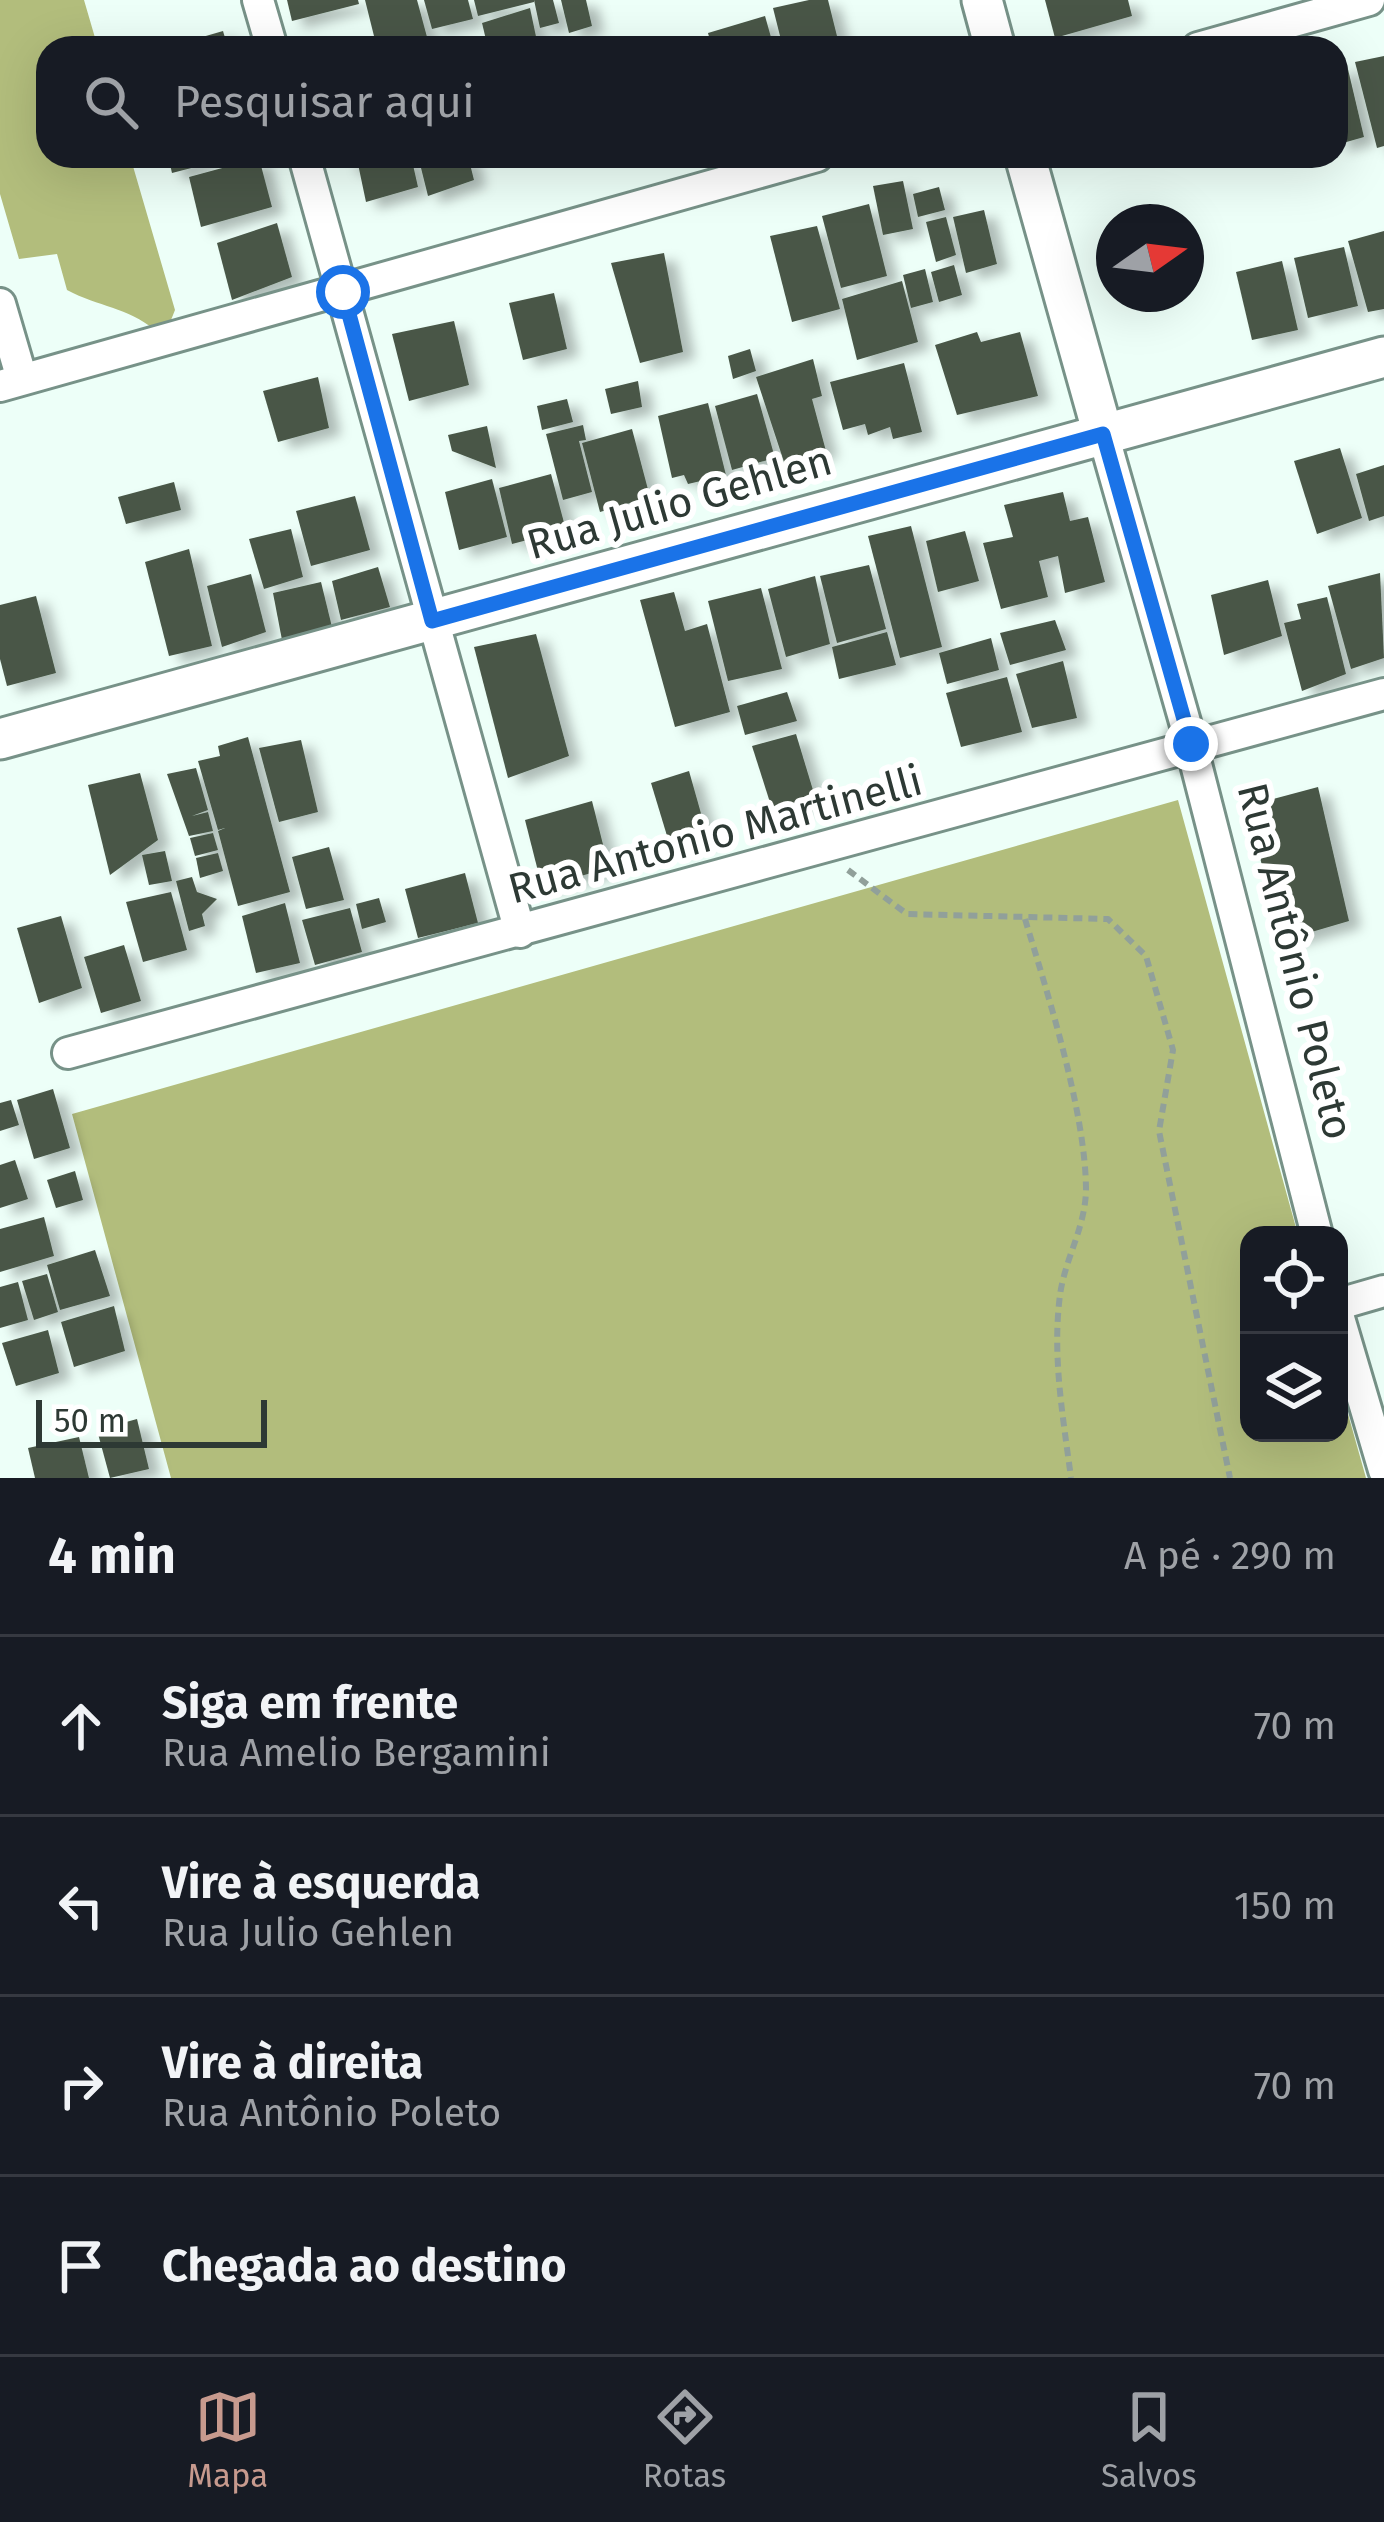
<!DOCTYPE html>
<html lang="pt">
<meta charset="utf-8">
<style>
body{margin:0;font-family:"Fira Sans",sans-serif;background:#20242c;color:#f1f3f6}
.controls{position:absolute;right:36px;bottom:36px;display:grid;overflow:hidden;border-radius:24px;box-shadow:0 12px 48px #0002}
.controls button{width:108px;height:108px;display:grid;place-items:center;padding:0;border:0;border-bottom:3px solid #363941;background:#171b24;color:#f1f3f6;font:60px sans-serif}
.compass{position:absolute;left:1096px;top:204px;width:108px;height:108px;border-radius:50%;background:#171b24;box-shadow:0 12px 48px #0002;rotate:76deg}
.scale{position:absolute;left:36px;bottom:30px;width:231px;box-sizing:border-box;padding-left:12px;border:6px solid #2d3934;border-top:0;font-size:33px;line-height:42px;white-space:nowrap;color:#2d3934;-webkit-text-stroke:9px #fff;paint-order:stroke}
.stop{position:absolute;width:36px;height:36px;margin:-27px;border:9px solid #1a73e8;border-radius:50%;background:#fff}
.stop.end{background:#1a73e8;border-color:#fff;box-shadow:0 3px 12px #0008}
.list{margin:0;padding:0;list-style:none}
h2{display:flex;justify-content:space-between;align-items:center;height:156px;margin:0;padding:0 48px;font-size:51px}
h2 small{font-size:39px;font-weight:400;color:#9ea1a6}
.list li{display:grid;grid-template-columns:78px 1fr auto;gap:36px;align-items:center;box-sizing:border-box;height:180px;padding:0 48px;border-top:3px solid #363941}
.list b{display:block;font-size:45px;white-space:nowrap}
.list p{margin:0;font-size:39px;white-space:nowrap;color:#9ea1a6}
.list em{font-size:39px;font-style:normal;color:#9ea1a6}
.icon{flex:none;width:66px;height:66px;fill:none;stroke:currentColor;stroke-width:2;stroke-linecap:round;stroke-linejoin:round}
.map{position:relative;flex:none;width:1384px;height:1478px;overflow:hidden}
.search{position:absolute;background:#171b24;box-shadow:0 12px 48px #0002;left:36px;right:36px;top:36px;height:132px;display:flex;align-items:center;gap:30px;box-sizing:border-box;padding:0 42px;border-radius:36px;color:#9ea1a6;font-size:45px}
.sheet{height:876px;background:#171b24}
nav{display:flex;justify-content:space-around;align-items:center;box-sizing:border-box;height:168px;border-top:3px solid #363941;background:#171b24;font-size:33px;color:#9ea1a6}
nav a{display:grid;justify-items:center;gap:6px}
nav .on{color:#c79a8e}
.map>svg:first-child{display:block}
.forest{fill:#b2bd7c}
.building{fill:#485747;filter:url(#shadow)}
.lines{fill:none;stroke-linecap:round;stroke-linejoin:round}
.minor-casing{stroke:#779288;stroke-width:36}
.tertiary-casing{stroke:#779288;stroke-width:45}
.path{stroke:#91a09a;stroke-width:6;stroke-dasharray:9 6;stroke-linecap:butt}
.minor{stroke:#fff;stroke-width:30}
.tertiary{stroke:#fff;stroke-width:39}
.route{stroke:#1a73e8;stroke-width:15}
.labels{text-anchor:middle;stroke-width:12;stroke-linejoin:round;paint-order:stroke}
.street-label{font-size:42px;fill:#2d3934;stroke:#fff}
</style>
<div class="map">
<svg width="1384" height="1478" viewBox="0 0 1384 1478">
<defs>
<filter id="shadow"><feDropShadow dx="12" dy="7" stdDeviation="6" flood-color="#0004"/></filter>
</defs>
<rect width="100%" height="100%" fill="#edfff8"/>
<!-- forest -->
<g class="forest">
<path d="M0,0h84l14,48h-50v108h82l45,154 -6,15 -14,5c-28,-23 -56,-23 -88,-40l-10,-36 -38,5 -19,-65z"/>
<polygon points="1178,800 1298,1235 1249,1235 1249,1433 1339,1433 1339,1382 1366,1478 171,1478 72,1114"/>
</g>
<!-- building -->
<g class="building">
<polygon points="287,0 358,0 359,4 292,21"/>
<polygon points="365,0 417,0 430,48 377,48"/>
<polygon points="424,0 468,0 473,19 432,29"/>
<polygon points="474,0 534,0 534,2 478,16"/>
<polygon points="534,0 553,0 559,23 540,28"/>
<polygon points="561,0 586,0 592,26 569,33"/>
<polygon points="809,0 828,0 840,48 783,48 773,8"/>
<polygon points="1045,0 1128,0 1132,16 1055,38"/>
<polygon points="530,8 538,46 488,48 482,23"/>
<polygon points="765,16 774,48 712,48 708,33"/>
<polygon points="223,31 228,48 168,48 168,47"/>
<polygon points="1384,56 1384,146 1377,148 1355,62"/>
<polygon points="1347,65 1364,137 1336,145 1336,68"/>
<polygon points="168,156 205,156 207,164 172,173"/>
<polygon points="344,156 411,156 418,187 366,202 358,164 348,168"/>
<polygon points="418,156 468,156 474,180 428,196"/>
<polygon points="259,158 272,207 201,227 189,177"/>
<polygon points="903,181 913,229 883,235 873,186"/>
<polygon points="939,187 945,210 918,217 913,194"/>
<polygon points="869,204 887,276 841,288 822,216"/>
<polygon points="984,210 997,264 966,273 953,217"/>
<polygon points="946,217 956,255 936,262 926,222"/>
<polygon points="277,223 292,277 232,300 217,243"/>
<polygon points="817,226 840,309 792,322 770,236"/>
<polygon points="1384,231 1384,309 1368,312 1348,241"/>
<polygon points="1344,247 1358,306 1308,318 1294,258"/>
<polygon points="664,253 683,352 640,363 611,263"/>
<polygon points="1282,261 1298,330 1252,340 1236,272"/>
<polygon points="954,265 962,295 939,302 931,272"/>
<polygon points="925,269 933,302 911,308 903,275"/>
<polygon points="902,281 918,342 857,360 842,299"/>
<polygon points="554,293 567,349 523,360 509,303"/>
<polygon points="454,321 469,385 409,401 392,334"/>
<polygon points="977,332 981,342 1020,332 1038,396 957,415 935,345"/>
<polygon points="750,349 756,371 733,379 728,356"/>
<polygon points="813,359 822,396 812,399 826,451 784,462 756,377"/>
<polygon points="904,363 922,432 893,439 890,427 868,435 865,424 843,430 830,382"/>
<polygon points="318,377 329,428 278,442 263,391"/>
<polygon points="638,381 642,407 611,414 605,389"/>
<polygon points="757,394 775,458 732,470 715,406"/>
<polygon points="567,399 573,422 542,430 537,406"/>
<polygon points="708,403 726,475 688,484 684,475 672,478 658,416"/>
<polygon points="583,425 586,440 579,441 592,492 563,500 546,434"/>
<polygon points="487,426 496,468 452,451 448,435"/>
<polygon points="632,429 650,497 600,512 582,443"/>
<polygon points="1340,448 1362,518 1317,534 1294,461"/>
<polygon points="1384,465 1384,516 1369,521 1356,474"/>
<polygon points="551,474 566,530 512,544 499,488"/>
<polygon points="492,479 507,537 459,550 445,492"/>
<polygon points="174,482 181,510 126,524 118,497"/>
<polygon points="1063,492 1070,521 1088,517 1105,582 1065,593 1058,556 1039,561 1048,597 1001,609 983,543 1013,537 1004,505"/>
<polygon points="355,496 370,550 311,566 296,511"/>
<polygon points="911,526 942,647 900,658 868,536"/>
<polygon points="291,529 303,577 264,589 249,539"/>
<polygon points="965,531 979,581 938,592 926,541"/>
<polygon points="189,549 212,646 169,656 145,562"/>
<polygon points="869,565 886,629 837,643 820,576"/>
<polygon points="378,567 390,607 341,620 332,581"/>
<polygon points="1380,573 1384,658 1351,669 1328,586"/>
<polygon points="251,574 266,632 222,647 207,586"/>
<polygon points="815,576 830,644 786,657 768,589"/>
<polygon points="1268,580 1282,636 1224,655 1211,595"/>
<polygon points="321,582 332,627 282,640 273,593"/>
<polygon points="761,588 782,669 728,681 708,601"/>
<polygon points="674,592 685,631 707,624 730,712 675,727 640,600"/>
<polygon points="36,596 56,673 7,686 0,659 0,605"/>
<polygon points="1327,597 1346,674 1302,691 1284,623 1301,619 1297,604"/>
<polygon points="1055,620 1066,650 1010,665 1000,633"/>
<polygon points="887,632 896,665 839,679 832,647"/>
<polygon points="536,634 569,756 508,778 474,647"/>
<polygon points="991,638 999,670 947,684 939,653"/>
<polygon points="1063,661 1077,718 1032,728 1016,674"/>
<polygon points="1007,677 1022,732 961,747 946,693"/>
<polygon points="787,692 797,721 745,735 737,706"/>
<polygon points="796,734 816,800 774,815 752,746"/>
<polygon points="248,737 290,892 238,906 218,831 225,828 218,830 198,761 220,756 218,746"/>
<polygon points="301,740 318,812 279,822 259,748"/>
<polygon points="196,768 208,810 192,816 208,812 213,831 189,836 167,774"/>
<polygon points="689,771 708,838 671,849 651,783"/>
<polygon points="140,773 158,840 110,875 88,785"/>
<polygon points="1318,787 1349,921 1281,941 1247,806"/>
<polygon points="592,801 609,868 542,887 525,820"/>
<polygon points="213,833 218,850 195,856 190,838"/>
<polygon points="329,847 344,900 306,909 292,857"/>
<polygon points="165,851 172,881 149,885 142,855"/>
<polygon points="218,853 223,871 200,878 196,858"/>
<polygon points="465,873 478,923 418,938 405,889"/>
<polygon points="192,877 197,892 217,899 202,914 205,926 189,931 176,881"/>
<polygon points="171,892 187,950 143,962 126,902"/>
<polygon points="379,898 386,922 362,929 356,904"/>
<polygon points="285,903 300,963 256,973 242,916"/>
<polygon points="350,908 362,952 315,965 302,920"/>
<polygon points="61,916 82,988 39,1003 17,928"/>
<polygon points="124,945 141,1001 101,1013 84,957"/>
<polygon points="53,1089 70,1148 34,1159 17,1100"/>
<polygon points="11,1100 19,1125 0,1131 0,1103"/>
<polygon points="15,1160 28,1199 0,1208 0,1165"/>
<polygon points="75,1171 83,1200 56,1208 47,1180"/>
<polygon points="44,1217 54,1256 0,1272 0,1229"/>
<polygon points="95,1250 110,1296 60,1310 47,1265"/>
<polygon points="47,1274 58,1312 34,1320 22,1281"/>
<polygon points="18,1282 28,1320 0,1328 0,1287"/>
<polygon points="114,1306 125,1351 74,1367 61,1322"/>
<polygon points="48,1330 59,1373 16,1386 2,1343"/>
<polygon points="137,1419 149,1469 110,1478 97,1430"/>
<polygon points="79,1437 89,1478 35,1478 28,1448"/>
</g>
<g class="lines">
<defs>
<g id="minor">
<polyline points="258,0 272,48"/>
<polyline points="1198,48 1369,0"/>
<polyline points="304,156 520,932"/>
<polyline points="0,304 22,379"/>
<polyline points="0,386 817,156"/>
<polyline points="1103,434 1187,729 1317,1235"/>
<polyline points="68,1053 1384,694"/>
<polyline points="1339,1304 1384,1291"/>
<polyline points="1339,1318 1384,1470"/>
</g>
<g id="tertiary">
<polyline points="982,0 995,48"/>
<polyline points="1025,156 1103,434"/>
<polyline points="0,739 1384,357"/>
</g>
</defs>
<!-- minor casing -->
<use href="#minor" class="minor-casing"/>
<!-- tertiary casing -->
<use href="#tertiary" class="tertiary-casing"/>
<!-- path -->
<g class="path">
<polyline points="848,870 907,914 1108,919 1146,956 1173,1050 1159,1131 1230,1478"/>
<path d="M1025,919c23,76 60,191 61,269 0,39 -21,70 -26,107 -8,62 3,121 11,183"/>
</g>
<!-- minor -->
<use href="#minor" class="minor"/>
<!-- tertiary -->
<use href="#tertiary" class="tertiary"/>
</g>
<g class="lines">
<!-- route -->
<polyline class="route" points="343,292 432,621 1103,434 1191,744"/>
</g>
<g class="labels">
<!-- street labels -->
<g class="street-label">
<text transform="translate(679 502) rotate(-16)" y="15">Rua Julio Gehlen</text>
<text transform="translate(715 834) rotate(-15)" y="15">Rua Antonio Martinelli</text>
<text transform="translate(1296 961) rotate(76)" y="15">Rua Antônio Poleto</text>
</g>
</g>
</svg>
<div class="controls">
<button><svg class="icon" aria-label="locate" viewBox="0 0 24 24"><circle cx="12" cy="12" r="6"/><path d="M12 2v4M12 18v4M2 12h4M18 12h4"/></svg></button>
<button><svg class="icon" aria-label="layers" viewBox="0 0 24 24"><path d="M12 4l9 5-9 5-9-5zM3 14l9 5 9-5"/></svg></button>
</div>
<svg class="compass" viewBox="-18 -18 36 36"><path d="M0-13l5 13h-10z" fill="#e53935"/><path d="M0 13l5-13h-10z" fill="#9ea1a6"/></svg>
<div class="scale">50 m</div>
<div class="stop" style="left:343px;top:292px"></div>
<div class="stop end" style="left:1191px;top:744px"></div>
<div class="search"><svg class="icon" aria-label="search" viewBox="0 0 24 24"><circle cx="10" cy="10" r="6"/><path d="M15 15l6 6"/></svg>Pesquisar aqui</div>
</div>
<section class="sheet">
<h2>4 min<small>A pé · 290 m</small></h2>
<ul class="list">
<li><svg class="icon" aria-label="ahead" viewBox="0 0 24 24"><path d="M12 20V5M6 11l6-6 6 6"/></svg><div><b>Siga em frente</b><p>Rua Amelio Bergamini</p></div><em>70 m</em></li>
<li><svg class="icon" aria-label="left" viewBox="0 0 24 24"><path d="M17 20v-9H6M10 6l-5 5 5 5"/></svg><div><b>Vire à esquerda</b><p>Rua Julio Gehlen</p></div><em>150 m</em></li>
<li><svg class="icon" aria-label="right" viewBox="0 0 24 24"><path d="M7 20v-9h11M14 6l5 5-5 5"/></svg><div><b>Vire à direita</b><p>Rua Antônio Poleto</p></div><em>70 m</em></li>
<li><svg class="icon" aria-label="arrive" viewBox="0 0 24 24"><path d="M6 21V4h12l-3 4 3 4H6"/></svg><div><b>Chegada ao destino</b></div></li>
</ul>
</section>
<nav>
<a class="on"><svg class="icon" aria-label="map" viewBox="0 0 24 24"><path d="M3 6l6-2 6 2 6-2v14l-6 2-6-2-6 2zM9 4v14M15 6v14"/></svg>Mapa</a>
<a><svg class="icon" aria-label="directions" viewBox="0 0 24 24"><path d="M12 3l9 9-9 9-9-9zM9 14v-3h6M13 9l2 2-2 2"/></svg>Rotas</a>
<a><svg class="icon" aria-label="saved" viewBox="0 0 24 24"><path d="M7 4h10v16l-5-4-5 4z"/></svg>Salvos</a>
</nav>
